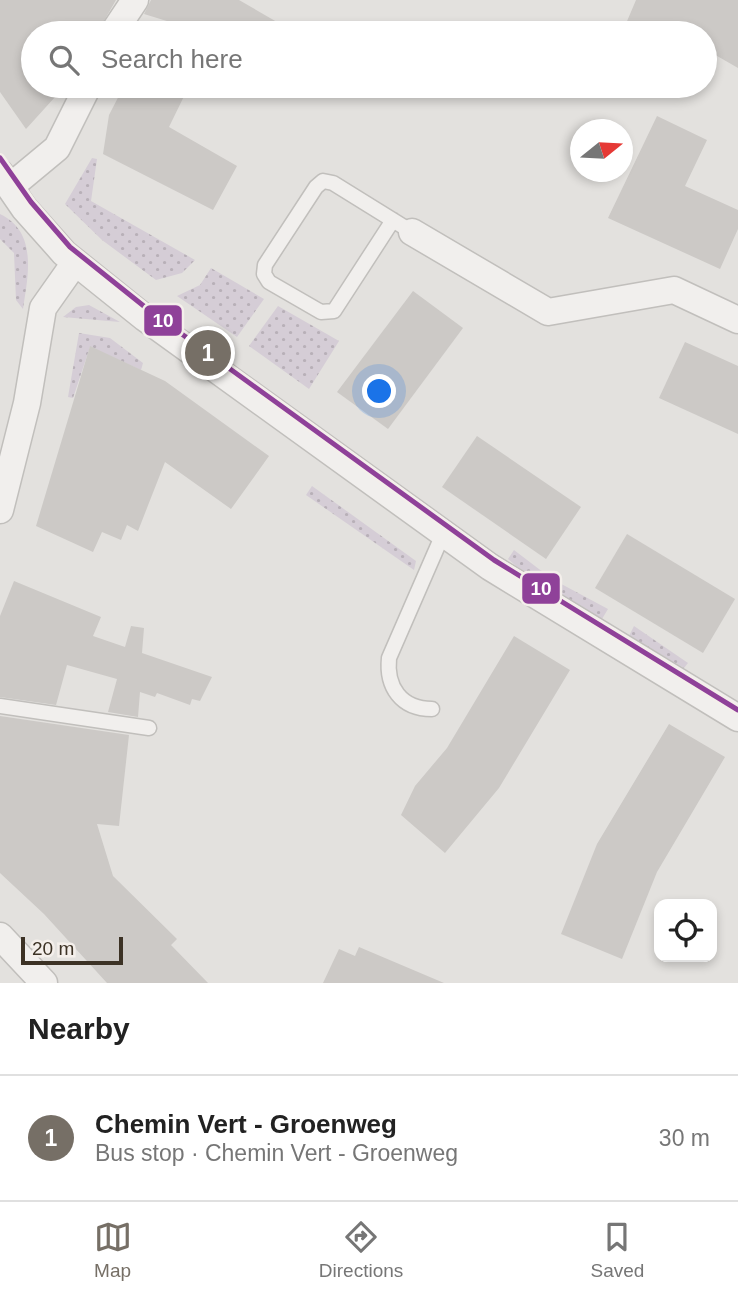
<!DOCTYPE html>
<meta charset="utf-8">
<style>
body{margin:0;font-family:Arial,sans-serif;background:#f2f2f2;color:#222}
.controls{position:absolute;right:21px;bottom:21px;display:grid;overflow:hidden;border-radius:14px;box-shadow:0 4px 10px #0003}
.controls button{width:63px;height:63px;display:grid;place-items:center;padding:0;border:0;border-bottom:2px solid #e0e0e0;background:#fff;color:#222;font:35px sans-serif}
.compass{position:absolute;left:570px;top:119px;width:63px;height:63px;border-radius:50%;background:#fff;box-shadow:0 4px 10px #0003;rotate:72deg}
.scale{position:absolute;left:21px;bottom:18px;width:102px;box-sizing:border-box;padding-left:7px;border:4px solid #3c3225;border-top:0;font-size:19px;line-height:24px;white-space:nowrap;color:#3c3225;-webkit-text-stroke:5px #f4efeb;paint-order:stroke}
.you{position:absolute;left:380px;top:392px;width:24px;height:24px;margin:-18px;border:5px solid #fff;border-radius:50%;background:#1a73e8;box-shadow:0 0 0 10px #1a73e833}
.badge{display:grid;place-items:center;width:46px;height:46px;border-radius:50%;background:#766f66;color:#fff;font-size:23px;font-weight:700}
.pin{position:absolute;translate:-50% -50%;border:4px solid #fff;box-shadow:0 2px 7px #0006}
.list{margin:0;padding:0;list-style:none}
h2{display:flex;justify-content:space-between;align-items:center;height:91px;margin:0;padding:0 28px;font-size:30px}
h2 small{font-size:23px;font-weight:400;color:#767676}
.list li{display:grid;grid-template-columns:46px 1fr auto;gap:21px;align-items:center;box-sizing:border-box;height:126px;padding:0 28px;border-top:2px solid #e0e0e0}
.list b{display:block;font-size:26px;white-space:nowrap}
.list p{margin:0;font-size:23px;white-space:nowrap;color:#767676}
.list em{font-size:23px;font-style:normal;color:#767676}
.icon{flex:none;width:38px;height:38px;fill:none;stroke:currentColor;stroke-width:2;stroke-linecap:round;stroke-linejoin:round}
.map{position:relative;flex:none;width:738px;height:983px;overflow:hidden}
.search{position:absolute;background:#fff;box-shadow:0 4px 10px #0003;left:21px;right:21px;top:21px;height:77px;display:flex;align-items:center;gap:18px;box-sizing:border-box;padding:0 24px;border-radius:38px;color:#767676;font-size:26px}
.sheet{height:217px;background:#fff}
nav{display:flex;justify-content:space-around;align-items:center;box-sizing:border-box;height:98px;border-top:2px solid #e0e0e0;background:#fff;font-size:19px;color:#767676}
nav a{display:grid;justify-items:center;gap:4px}
nav .on{color:#766f66}
.map>svg:first-child{display:block}
.grass{fill:url(#grass-dots)}
.building{fill:#ccc9c6}
.lines{fill:none;stroke-linecap:round;stroke-linejoin:round}
.lane-casing{stroke:#c1bfbc;stroke-width:17}
.street-casing{stroke:#c1bfbc;stroke-width:29}
.lane{stroke:#f1efed;stroke-width:14}
.street{stroke:#f1efed;stroke-width:26}
.tram-1-casing{stroke:#f4efeb;stroke-width:10}
.tram-1{stroke:#8f4199;stroke-width:5}
.line-badge{stroke:#f4efeb;stroke-width:2.5}
.badge-label{font-size:19px;text-anchor:middle;font-weight:bold;fill:#fff}
</style>
<div class="map">
<svg width="738" height="983" viewBox="0 0 738 983">
<defs>
<pattern id="grass-dots" width="8" height="8" patternUnits="userSpaceOnUse" patternTransform="scale(1.75)"><rect width="8" height="8" fill="#d5cdd6"/><path d="M2 2h.1M6 6h.1" fill="none" stroke="#b8b0b8" stroke-width="1.8" stroke-linecap="round"/></pattern>
</defs>
<rect width="100%" height="100%" fill="#e3e1de"/>
<!-- grass -->
<g class="grass">
<polygon points="92,158 97,159 91,201 195,260 182,273 156,280 102,240 65,204"/>
<path d="M0,214c38,18 28,62 23,95l-7,-9 -2,-47 -14,-14z"/>
<polygon points="211,268 264,299 237,337 177,296 200,285"/>
<polygon points="89,305 120,322 63,317 76,307"/>
<polygon points="278,306 339,341 309,389 249,346"/>
<polygon points="79,333 110,338 143,363 141,370 90,347 73,398 68,397"/>
<polygon points="312,486 416,561 414,570 306,495"/>
<polygon points="514,550 552,579 608,609 602,619 516,566 508,559"/>
<polygon points="634,626 688,663 684,668 629,636"/>
</g>
<!-- building -->
<g class="building">
<polygon points="0,0 116,0 97,33 33,33 33,86 65,86 26,129 0,92"/>
<polygon points="151,0 239,0 296,33 206,33 144,14"/>
<polygon points="636,0 738,0 738,68 705,49 705,33 622,33"/>
<polygon points="124,86 189,86 169,127 237,166 213,210 103,154 109,115"/>
<polygon points="657,116 707,140 685,186 738,210 738,229 720,269 608,218"/>
<polygon points="413,291 463,328 388,429 337,392"/>
<polygon points="685,342 738,366 738,434 659,398"/>
<polygon points="90,346 165,381 269,456 231,509 165,462 138,531 127,525 121,540 102,532 93,552 36,526"/>
<polygon points="477,436 581,507 546,559 442,487"/>
<polygon points="627,534 735,599 703,653 595,588"/>
<polygon points="14,581 101,617 93,636 125,647 131,626 144,628 142,653 212,677 200,701 192,699 190,705 157,693 155,697 140,692 138,717 108,712 117,679 67,665 56,705 0,697 0,616"/>
<polygon points="514,636 570,670 499,788 445,853 401,815 415,786 447,748"/>
<polygon points="0,716 129,735 119,826 97,824 113,876 177,939 171,945 208,983 107,983 44,914 0,873"/>
<polygon points="669,724 725,757 657,872 622,959 561,934 597,844"/>
<polygon points="359,947 444,983 323,983 339,949 355,956"/>
</g>
<g class="lines">
<defs>
<g id="lane">
<polyline points="393,220 334,311 321,312 269,282 264,274 265,265 316,187 323,181 333,183 412,232"/>
<polyline points="0,706 149,728"/>
<path d="M432,709c-31,0 -46,-22 -43,-51l54,-124"/>
</g>
<g id="street">
<polyline points="113,33 135,0"/>
<polyline points="0,173 24,208 64,253 145,318 490,567 738,718"/>
<polyline points="10,187 57,148 88,86"/>
<polyline points="412,232 548,312 674,290 738,320"/>
<polyline points="0,510 27,403 43,308 74,264"/>
<polyline points="0,936 44,983"/>
</g>
</defs>
<!-- lane casing -->
<use href="#lane" class="lane-casing"/>
<!-- street casing -->
<use href="#street" class="street-casing"/>
<!-- lane -->
<use href="#lane" class="lane"/>
<!-- street -->
<use href="#street" class="street"/>
<defs>
<polyline id="tram-1" points="0,158 31,202 70,247 150,311 494,560 738,710"/>
</defs>
<!-- tram-1 casing -->
<use href="#tram-1" class="tram-1-casing"/>
<!-- tram-1 -->
<use href="#tram-1" class="tram-1"/>
</g>
<g class="line-badge">
<rect x="143" y="304" width="40" height="33" rx="7" fill="#8f4199"/>
<rect x="521" y="572" width="40" height="33" rx="7" fill="#8f4199"/>
</g>
<g class="badge-label">
<text x="163" y="327">10</text>
<text x="541" y="595">10</text>
</g>
</svg>
<div class="controls">
<button><svg class="icon" aria-label="locate" viewBox="0 0 24 24"><circle cx="12" cy="12" r="6"/><path d="M12 2v4M12 18v4M2 12h4M18 12h4"/></svg></button>
</div>
<svg class="compass" viewBox="-18 -18 36 36"><path d="M0-13l5 13h-10z" fill="#e53935"/><path d="M0 13l5-13h-10z" fill="#767676"/></svg>
<div class="scale">20 m</div>
<div class="you"></div>
<div class="pin badge" style="left:208px;top:353px">1</div>
<div class="search"><svg class="icon" aria-label="search" viewBox="0 0 24 24"><circle cx="10" cy="10" r="6"/><path d="M15 15l6 6"/></svg>Search here</div>
</div>
<section class="sheet">
<h2>Nearby<small></small></h2>
<ul class="list">
<li><span class="badge">1</span><div><b>Chemin Vert - Groenweg</b><p>Bus stop · Chemin Vert - Groenweg</p></div><em>30 m</em></li>
</ul>
</section>
<nav>
<a class="on"><svg class="icon" aria-label="map" viewBox="0 0 24 24"><path d="M3 6l6-2 6 2 6-2v14l-6 2-6-2-6 2zM9 4v14M15 6v14"/></svg>Map</a>
<a><svg class="icon" aria-label="directions" viewBox="0 0 24 24"><path d="M12 3l9 9-9 9-9-9zM9 14v-3h6M13 9l2 2-2 2"/></svg>Directions</a>
<a><svg class="icon" aria-label="saved" viewBox="0 0 24 24"><path d="M7 4h10v16l-5-4-5 4z"/></svg>Saved</a>
</nav>
